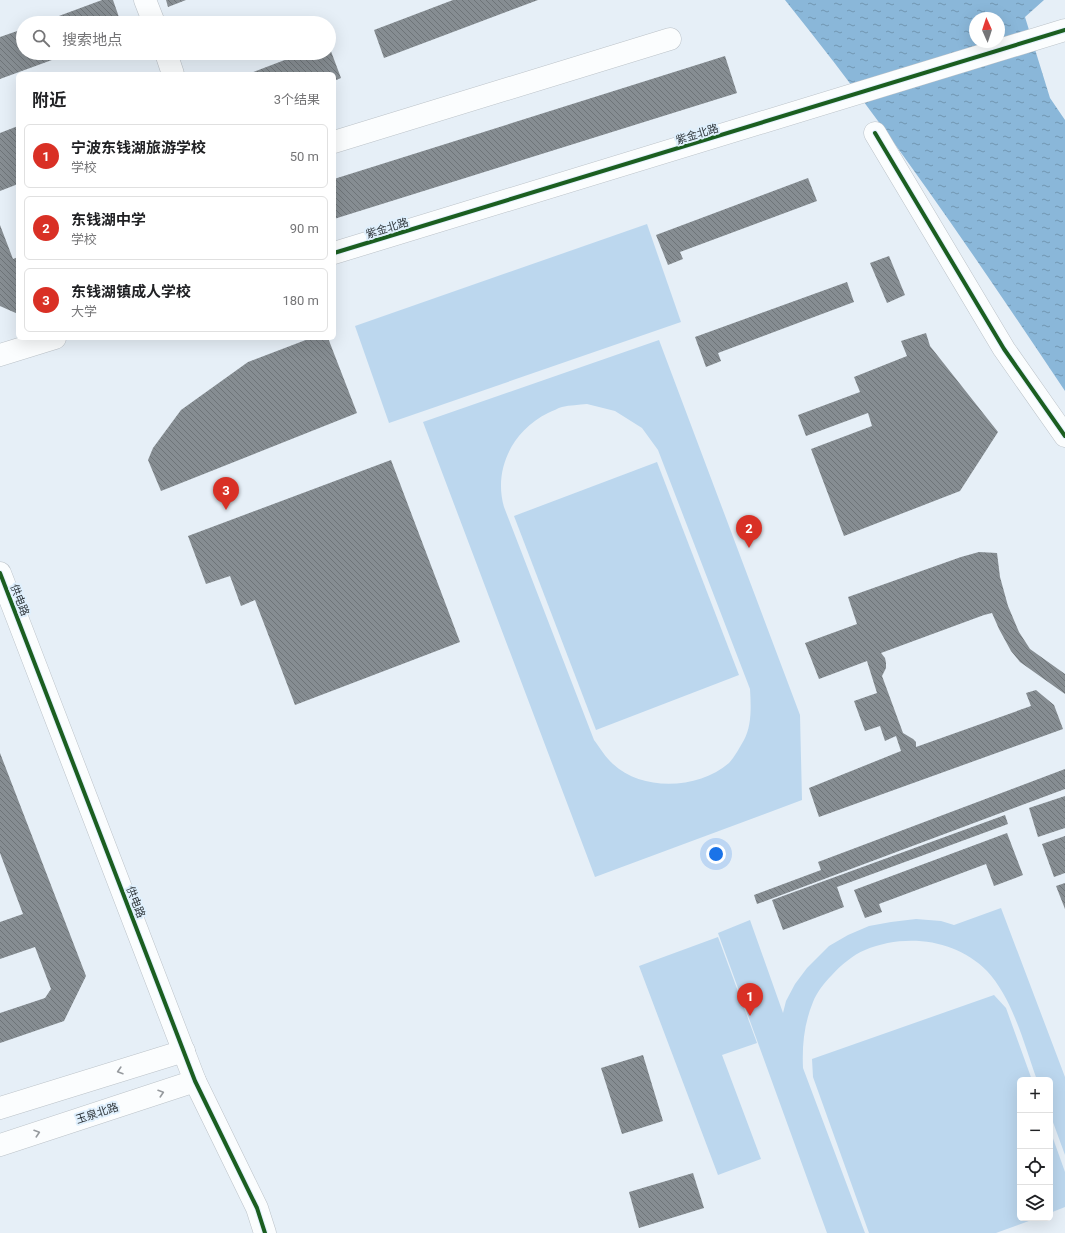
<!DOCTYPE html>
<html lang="zh">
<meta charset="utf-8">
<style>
body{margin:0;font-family:Roboto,"Noto Sans SC",sans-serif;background:#f2f2f2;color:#202124}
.controls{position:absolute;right:12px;bottom:12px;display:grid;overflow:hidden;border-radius:6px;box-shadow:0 4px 16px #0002}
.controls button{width:36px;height:36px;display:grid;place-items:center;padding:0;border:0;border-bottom:1px solid #e0e0e0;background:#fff;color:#202124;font:20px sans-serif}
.compass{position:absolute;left:969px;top:12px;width:36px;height:36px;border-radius:50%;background:#fff;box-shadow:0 4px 16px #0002;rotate:357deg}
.you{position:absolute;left:716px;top:854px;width:14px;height:14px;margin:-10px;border:3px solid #fff;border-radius:50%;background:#1a73e8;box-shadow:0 0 0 6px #1a73e833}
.badge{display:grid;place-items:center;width:26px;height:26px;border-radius:50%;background:#d93025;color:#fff;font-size:13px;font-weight:700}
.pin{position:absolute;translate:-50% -33px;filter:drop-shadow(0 1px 2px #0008)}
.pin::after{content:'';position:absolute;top:21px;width:14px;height:12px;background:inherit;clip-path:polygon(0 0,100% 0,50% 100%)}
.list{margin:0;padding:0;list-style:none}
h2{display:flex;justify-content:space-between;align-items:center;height:52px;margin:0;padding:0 16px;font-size:17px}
h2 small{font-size:13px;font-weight:400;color:#757577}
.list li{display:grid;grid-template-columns:26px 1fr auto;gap:12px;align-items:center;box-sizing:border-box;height:64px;margin:0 8px 8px;padding:0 8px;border:1px solid #e0e0e0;border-radius:6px}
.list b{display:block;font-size:15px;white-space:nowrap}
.list p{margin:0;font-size:13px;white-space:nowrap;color:#757577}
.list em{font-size:13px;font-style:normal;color:#757577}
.icon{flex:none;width:22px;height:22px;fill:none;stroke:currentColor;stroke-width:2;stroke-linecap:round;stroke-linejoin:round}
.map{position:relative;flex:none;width:1065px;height:1233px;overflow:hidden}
.search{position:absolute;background:#fff;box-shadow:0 4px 16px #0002;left:16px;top:16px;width:320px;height:44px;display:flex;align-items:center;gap:10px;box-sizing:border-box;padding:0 14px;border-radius:22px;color:#757577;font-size:15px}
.panel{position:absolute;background:#fff;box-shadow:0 4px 16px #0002;left:16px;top:72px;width:320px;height:268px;border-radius:6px}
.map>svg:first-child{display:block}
.grass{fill:#bcd7ee;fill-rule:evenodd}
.water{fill:url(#water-ripples);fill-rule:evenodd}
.building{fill:url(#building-back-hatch)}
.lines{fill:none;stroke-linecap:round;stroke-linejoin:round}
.minor-casing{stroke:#bbc2c8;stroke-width:23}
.minor{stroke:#fbfdfe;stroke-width:22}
.cycleway-casing{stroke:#e0f0fd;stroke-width:6}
.cycleway{stroke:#1b5e20;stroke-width:4}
.oneway{stroke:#969a9e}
.labels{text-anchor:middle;stroke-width:4;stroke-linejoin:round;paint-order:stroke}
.street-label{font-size:11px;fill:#31383d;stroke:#e0f0fd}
</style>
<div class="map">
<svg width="1065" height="1233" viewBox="0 0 1065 1233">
<defs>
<pattern id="water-ripples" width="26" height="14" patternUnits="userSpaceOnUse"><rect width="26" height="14" fill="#8ab7d9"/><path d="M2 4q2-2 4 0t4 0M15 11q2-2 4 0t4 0" fill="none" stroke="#7196b1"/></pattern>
<pattern id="building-back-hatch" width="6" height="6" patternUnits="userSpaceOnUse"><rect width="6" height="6" fill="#868d92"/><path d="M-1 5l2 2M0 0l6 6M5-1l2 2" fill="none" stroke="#6e7478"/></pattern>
</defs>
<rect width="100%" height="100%" fill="#e6eff7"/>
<!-- grass -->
<g class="grass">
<polygon points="647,224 681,322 389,423 355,326"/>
<path d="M659,340l141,375 2,85 -207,77 -172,-455zM587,404l28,7 27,17 16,22 92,239c1,17 2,36 -6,51 -4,7 -10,18 -15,23 -30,26 -86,29 -116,1 -7,-6 -13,-16 -19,-24l-90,-233c-11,-38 9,-77 44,-94 5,-2 10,-5 14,-6 8,-2 17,-2 25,-3z"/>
<polygon points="657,462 739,675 596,730 514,516"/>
<path d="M1001,908l64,169v78l-15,-41v-34h-13c-13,-36 -24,-81 -50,-109 -31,-32 -82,-38 -122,-21 -12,5 -24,15 -33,25 -8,8 -15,17 -19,27 -9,22 -11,43 -10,66l62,165h-38l-109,-300 32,-13 33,93 3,-12 9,-17 12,-16 22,-22 19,-11 21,-9 22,-4 25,-3 25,2 13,4z"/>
<polygon points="718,937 757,1043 722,1055 761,1159 718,1175 639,966"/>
<polygon points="994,995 1006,1008 1032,1080 1020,1080 1020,1218 1037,1218 996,1233 869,1233 813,1077 812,1059"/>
<polygon points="1050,1130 1065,1172 1065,1207 1050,1213"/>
</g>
<!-- water -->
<path class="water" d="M785,0h259l-19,17 25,81 15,22v271c-89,-133 -179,-266 -280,-391zM975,18h24v24h-24z"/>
<!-- building -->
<g class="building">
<polygon points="102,0 113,0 121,23 40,23"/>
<polygon points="166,0 186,0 168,7"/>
<polygon points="453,0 538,0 384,58 374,30"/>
<polygon points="23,29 23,53 71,53 0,79 0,37"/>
<polygon points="329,46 341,78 334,81 334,74 248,74 303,53 329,53"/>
<polygon points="725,56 737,93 334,219 334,179"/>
<polygon points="18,126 18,184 0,191 0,133"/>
<polygon points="808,178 817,201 680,252 683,259 668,265 656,235"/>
<polygon points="0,225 13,259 18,257 18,314 0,306"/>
<polygon points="889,256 905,295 887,303 870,263"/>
<polygon points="847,282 854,302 718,353 721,361 706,367 695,337"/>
<polygon points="926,333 930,346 998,432 960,491 844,536 811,449 872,426 868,413 806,436 798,415 860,392 854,377 907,356 901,341"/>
<polygon points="311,338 328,338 357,413 161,491 148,460 153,448 181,410 248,362"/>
<polygon points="391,460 460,642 295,705 255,600 241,606 230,576 206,584 188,536"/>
<polygon points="979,552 997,553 1000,577 1008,606 1019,632 1030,649 1065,674 1065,694 1020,662 1011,651 999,629 992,613 984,615 881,653 885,658 886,663 886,668 882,676 903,733 913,739 916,742 916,747 1031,706 1026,693 1036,690 1054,705 1063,729 819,817 809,788 901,751 896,736 885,741 880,726 865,731 854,701 877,693 867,661 819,679 805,643 857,624 848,597 961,557"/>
<polygon points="0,753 86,976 64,1021 0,1043 0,1013 45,998 51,989 35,947 0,959 0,922 23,914 0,853"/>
<polygon points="1065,769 1065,789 757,904 754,895 821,870 818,862"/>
<polygon points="1065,796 1065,828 1038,837 1029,808"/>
<polygon points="1005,815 1008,824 837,887 844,907 783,930 772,900"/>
<polygon points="1007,833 1023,875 994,886 986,864 879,904 882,912 865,918 854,890"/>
<polygon points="1065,836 1065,873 1054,877 1042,844"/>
<polygon points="1065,883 1065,909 1056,886"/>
<polygon points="643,1055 663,1121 622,1134 601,1068"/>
<polygon points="693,1173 704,1208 639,1228 629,1192"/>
</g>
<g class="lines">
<defs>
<g id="minor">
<polyline points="145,0 154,23"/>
<polyline points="166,53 173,74"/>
<polyline points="875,133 1004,349 1065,436"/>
<polyline points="334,142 670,39"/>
<polyline points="334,253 1065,30"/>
<polyline points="0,355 55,338"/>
<polyline points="0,573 195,1081 257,1208 265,1233"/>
<polyline points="0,1108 184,1051"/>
<polyline points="0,1145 195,1081"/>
</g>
</defs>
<!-- minor casing -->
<use href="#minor" class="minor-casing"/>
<!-- minor -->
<use href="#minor" class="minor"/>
<defs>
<g id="cycleway">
<polyline points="875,133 1004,349 1065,436"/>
<polyline points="334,253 1065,30"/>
<polyline points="0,573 195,1081 257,1208 265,1233"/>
</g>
</defs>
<!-- cycleway casing -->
<use href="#cycleway" class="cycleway-casing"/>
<!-- cycleway -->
<use href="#cycleway" class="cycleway"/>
</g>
<!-- one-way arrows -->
<defs><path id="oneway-chevron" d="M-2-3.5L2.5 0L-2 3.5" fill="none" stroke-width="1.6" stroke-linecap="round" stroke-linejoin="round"/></defs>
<g class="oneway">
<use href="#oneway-chevron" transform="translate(120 1071) rotate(163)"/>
<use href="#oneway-chevron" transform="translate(161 1093) rotate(-18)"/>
<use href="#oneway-chevron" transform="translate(37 1133) rotate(-18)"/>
</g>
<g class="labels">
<!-- street labels -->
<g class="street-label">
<text transform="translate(697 134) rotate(-17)" y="4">紫金北路</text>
<text transform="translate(387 228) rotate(-17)" y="4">紫金北路</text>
<text transform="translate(20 600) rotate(69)" y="4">供电路</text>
<text transform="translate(136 902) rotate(69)" y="4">供电路</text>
<text transform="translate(97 1113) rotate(-18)" y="4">玉泉北路</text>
</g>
</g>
</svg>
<div class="controls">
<button>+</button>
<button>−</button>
<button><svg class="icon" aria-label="locate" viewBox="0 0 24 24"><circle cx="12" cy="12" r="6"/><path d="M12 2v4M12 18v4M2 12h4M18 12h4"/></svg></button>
<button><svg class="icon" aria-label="layers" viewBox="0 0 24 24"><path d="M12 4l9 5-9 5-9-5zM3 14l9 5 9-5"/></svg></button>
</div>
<svg class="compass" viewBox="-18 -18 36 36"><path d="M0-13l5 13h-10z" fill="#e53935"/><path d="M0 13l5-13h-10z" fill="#757577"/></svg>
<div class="you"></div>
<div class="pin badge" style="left:750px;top:1016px">1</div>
<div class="pin badge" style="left:749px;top:548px">2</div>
<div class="pin badge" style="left:226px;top:510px">3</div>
<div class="search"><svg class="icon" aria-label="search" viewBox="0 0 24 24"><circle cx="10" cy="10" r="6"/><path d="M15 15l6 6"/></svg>搜索地点</div>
<section class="panel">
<h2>附近<small>3个结果</small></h2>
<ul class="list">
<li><span class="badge">1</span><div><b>宁波东钱湖旅游学校</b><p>学校</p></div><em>50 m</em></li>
<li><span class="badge">2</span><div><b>东钱湖中学</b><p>学校</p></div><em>90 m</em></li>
<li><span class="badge">3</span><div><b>东钱湖镇成人学校</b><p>大学</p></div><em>180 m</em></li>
</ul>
</section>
</div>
